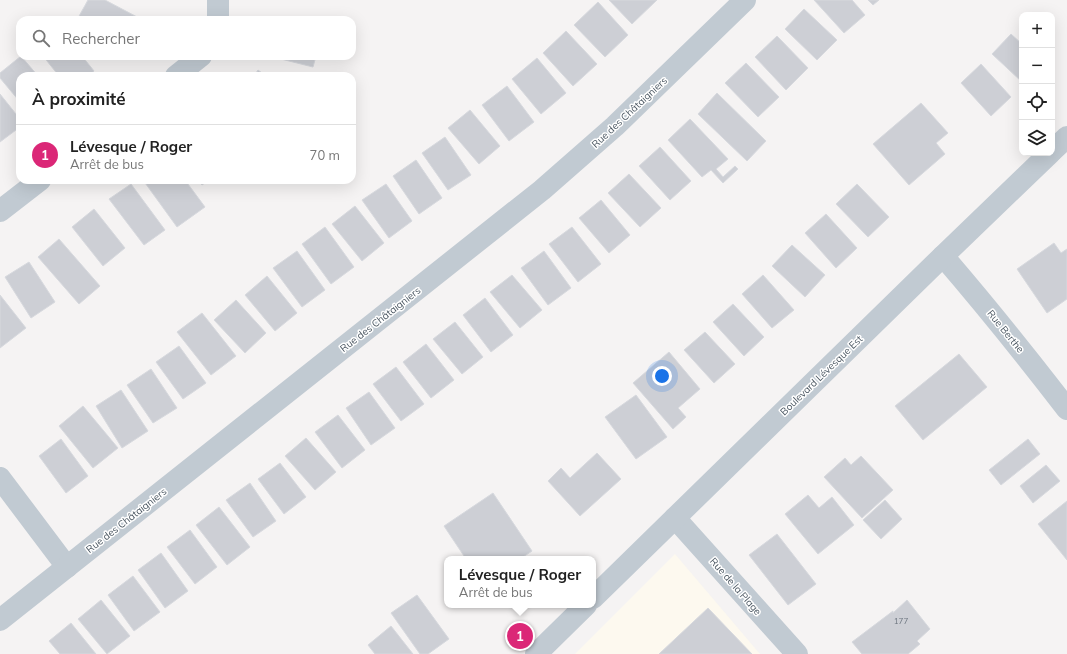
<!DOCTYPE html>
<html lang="fr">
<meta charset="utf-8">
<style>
body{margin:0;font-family:Mulish,sans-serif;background:#f2f2f2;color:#222}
.controls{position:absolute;right:12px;top:12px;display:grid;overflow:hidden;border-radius:8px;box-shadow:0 4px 16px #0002}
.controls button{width:36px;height:36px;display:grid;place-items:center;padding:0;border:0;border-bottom:1px solid #e0e0e0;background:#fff;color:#222;font:20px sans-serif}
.you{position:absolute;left:662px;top:376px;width:14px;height:14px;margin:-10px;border:3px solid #fff;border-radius:50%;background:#1a73e8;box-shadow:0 0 0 6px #1a73e833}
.badge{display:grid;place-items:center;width:26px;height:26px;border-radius:50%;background:#db2777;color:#fff;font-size:13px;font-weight:700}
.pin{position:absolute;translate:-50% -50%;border:2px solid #fff;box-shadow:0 1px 4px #0006}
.popup{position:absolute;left:444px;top:556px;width:152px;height:52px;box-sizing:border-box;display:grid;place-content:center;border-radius:8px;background:#fff;filter:drop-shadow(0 1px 3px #0005);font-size:13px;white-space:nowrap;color:#767676}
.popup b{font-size:15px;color:#222}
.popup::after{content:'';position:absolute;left:50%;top:100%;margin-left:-8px;border:8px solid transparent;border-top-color:#fff}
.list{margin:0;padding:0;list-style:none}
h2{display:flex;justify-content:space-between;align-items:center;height:52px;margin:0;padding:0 16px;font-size:17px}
h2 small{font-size:13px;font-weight:400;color:#767676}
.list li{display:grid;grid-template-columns:26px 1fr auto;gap:12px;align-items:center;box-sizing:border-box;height:60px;padding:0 16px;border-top:1px solid #e0e0e0}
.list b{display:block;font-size:15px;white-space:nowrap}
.list p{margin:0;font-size:13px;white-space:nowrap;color:#767676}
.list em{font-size:13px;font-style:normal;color:#767676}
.icon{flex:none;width:22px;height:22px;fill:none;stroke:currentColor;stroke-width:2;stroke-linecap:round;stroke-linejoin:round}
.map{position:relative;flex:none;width:1067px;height:654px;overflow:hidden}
.search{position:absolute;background:#fff;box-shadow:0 4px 16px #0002;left:16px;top:16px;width:340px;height:44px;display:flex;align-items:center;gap:10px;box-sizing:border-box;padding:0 14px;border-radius:12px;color:#767676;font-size:15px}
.panel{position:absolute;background:#fff;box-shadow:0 4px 16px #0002;left:16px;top:72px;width:340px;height:112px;border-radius:12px}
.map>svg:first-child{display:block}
.commercial{fill:#fdf9ef}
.building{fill:#cdcfd5;stroke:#d7d9de}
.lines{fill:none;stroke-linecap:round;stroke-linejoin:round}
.minor{stroke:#c1cad2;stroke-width:22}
.tertiary{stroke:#c1cad2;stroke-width:22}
.labels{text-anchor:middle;stroke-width:3;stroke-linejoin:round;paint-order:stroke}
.number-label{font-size:8px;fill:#6b747e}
.street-label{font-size:10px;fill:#4a5661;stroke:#fff}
</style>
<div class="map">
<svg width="1067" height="654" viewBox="0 0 1067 654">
<rect width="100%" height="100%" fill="#f5f3f3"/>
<!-- commercial -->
<polygon class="commercial" points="675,554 760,654 575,654"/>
<!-- building -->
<g class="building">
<polygon points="88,0 105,0 139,18 138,20 82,20 78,18"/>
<polygon points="609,0 657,0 632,24"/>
<polygon points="814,0 852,0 865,15 844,33"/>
<polygon points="868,0 879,0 873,5"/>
<polygon points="598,2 628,35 605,57 574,25"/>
<polygon points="804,9 837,40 817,60 785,29"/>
<polygon points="566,31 597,64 573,86 543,53"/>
<polygon points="1011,34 1022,44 1022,82 992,54"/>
<polygon points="777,36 808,68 786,90 755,57"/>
<polygon points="21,56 38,76 20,76 20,102 0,78 0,73"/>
<polygon points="43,56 82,56 94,71 88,76 59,76"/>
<polygon points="269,56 316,56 313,67"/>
<polygon points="537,58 566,93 541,114 512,79"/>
<polygon points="746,63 779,97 758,117 725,83"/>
<polygon points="981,64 1011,97 991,116 961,83"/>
<polygon points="258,70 266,76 254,76"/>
<polygon points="507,86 534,122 509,141 482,105"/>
<polygon points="717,93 766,141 747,161 698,114"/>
<polygon points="0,94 20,119 20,127 0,142"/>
<polygon points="921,103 948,133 936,143 945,154 909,185 873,144"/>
<polygon points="470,110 500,146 479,164 448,128"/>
<polygon points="690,119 728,159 716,169 723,177 735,166 738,169 723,183 711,170 702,177 668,140"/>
<polygon points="445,137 471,175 448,190 422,153"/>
<polygon points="660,147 691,181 670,200 639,166"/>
<polygon points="416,160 442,198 419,214 393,176"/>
<polygon points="629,174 661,208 640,227 608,193"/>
<polygon points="143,180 185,180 205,207 177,227"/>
<polygon points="198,180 209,180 202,185"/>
<polygon points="131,184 165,230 144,245 109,199"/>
<polygon points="386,184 412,221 389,238 362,200"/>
<polygon points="857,184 889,217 868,237 836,204"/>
<polygon points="601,200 630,235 609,253 579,218"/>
<polygon points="355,206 384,243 362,261 332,224"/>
<polygon points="94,209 125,248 103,266 72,227"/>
<polygon points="826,214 857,248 836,268 805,233"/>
<polygon points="325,227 354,267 331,284 302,244"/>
<polygon points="572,227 601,264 578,282 549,244"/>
<polygon points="59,239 100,286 79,304 38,257"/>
<polygon points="1054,243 1061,253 1067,249 1067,299 1047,313 1017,269"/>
<polygon points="792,245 825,275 805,297 772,266"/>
<polygon points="297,251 325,290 302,307 273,268"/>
<polygon points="544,251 571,288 548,305 521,268"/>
<polygon points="29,262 55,302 31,318 5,277"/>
<polygon points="512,275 542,310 520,328 490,292"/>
<polygon points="763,275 794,310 772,328 742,294"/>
<polygon points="267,276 297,313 275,331 245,295"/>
<polygon points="0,295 26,328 0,348"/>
<polygon points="485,298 513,335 491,352 463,315"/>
<polygon points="236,300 266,333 245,353 214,320"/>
<polygon points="733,304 764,337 744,356 713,322"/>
<polygon points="202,313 236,356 211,375 177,332"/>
<polygon points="455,322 483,357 462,374 433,339"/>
<polygon points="705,332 735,364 714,383 684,350"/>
<polygon points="426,344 454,380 431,398 403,362"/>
<polygon points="179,346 206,383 183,399 156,362"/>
<polygon points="669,352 700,389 678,408 686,417 673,429 633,383"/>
<polygon points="959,354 987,387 923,440 895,406"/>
<polygon points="396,367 424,404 401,421 373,384"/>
<polygon points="151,369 177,408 153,423 127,385"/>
<polygon points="121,390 148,431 122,448 96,406"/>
<polygon points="369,392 395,428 371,445 346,408"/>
<polygon points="636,395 667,437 636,459 605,417"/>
<polygon points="83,406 118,448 93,468 59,426"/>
<polygon points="338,415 365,450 342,468 315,432"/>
<polygon points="306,438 336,472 315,490 285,456"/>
<polygon points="61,439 88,476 66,493 39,456"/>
<polygon points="1028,439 1040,454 1001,485 989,470"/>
<polygon points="597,453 621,479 580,516 548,481 561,468 570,478"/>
<polygon points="861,456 893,490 862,518 824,477 845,458 851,465"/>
<polygon points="280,463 306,497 284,514 258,479"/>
<polygon points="1046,465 1060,481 1033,503 1020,486"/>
<polygon points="250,483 276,521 253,537 226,500"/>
<polygon points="493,493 532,551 520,559 466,559 444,526"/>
<polygon points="808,495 819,508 832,497 854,525 818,554 785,514"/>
<polygon points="885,500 902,519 881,539 863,520"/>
<polygon points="1067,501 1067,560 1038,524"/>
<polygon points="219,507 250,547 227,565 196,525"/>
<polygon points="190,530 217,567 195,584 167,547"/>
<polygon points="777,534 816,584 788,605 749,555"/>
<polygon points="161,553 188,591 165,608 138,570"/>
<polygon points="133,576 160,612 134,631 108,595"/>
<polygon points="417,595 449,639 428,654 420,654 391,613"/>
<polygon points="101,600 130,636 107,654 78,619"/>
<polygon points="907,600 930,629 917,641 920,644 908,654 862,654 852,642 893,611 893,613"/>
<polygon points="708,608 752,654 659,654"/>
<polygon points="71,623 96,654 60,654 49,641"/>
<polygon points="391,626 413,654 375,654 368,645"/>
</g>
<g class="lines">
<!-- minor -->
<g class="minor">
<polyline points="218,0 218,20"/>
<polyline points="176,76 201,56"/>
<polyline points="0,211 40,180"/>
<path d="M943,256c43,50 84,101 124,153"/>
<polyline points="0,478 67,567"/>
<polyline points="675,518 797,654"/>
<polyline points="0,620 542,190 615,126 745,0"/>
</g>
<!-- tertiary -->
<g class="tertiary">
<polyline points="1052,151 1067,137"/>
<polyline points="593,598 943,256 1050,153"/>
<polyline points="536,654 586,605"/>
</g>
</g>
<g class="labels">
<!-- number labels -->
<g class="number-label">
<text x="901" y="624">177</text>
</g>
<!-- street labels -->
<g class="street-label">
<text transform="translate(629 112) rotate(-43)" y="4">Rue des Châtaigniers</text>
<text transform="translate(380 319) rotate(-38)" y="4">Rue des Châtaigniers</text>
<text transform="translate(1006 331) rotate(51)" y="4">Rue Berthe</text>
<text transform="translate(821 375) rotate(-44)" y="4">Boulevard Lévesque Est</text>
<text transform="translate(126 520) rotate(-38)" y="4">Rue des Châtaigniers</text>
<text transform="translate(736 586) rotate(49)" y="4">Rue de la Plage</text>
</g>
</g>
</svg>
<div class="controls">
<button>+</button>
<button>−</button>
<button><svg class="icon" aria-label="locate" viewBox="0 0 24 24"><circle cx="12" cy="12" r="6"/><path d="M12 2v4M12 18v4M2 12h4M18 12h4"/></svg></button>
<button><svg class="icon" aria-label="layers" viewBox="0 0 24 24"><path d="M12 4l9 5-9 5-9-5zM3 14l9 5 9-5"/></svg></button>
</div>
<div class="you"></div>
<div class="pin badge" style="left:520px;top:636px">1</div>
<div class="popup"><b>Lévesque / Roger</b>Arrêt de bus</div>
<div class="search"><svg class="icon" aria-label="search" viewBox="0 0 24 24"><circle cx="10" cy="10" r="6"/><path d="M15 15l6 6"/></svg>Rechercher</div>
<section class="panel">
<h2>À proximité<small></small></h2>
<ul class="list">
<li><span class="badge">1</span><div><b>Lévesque / Roger</b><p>Arrêt de bus</p></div><em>70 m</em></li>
</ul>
</section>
</div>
